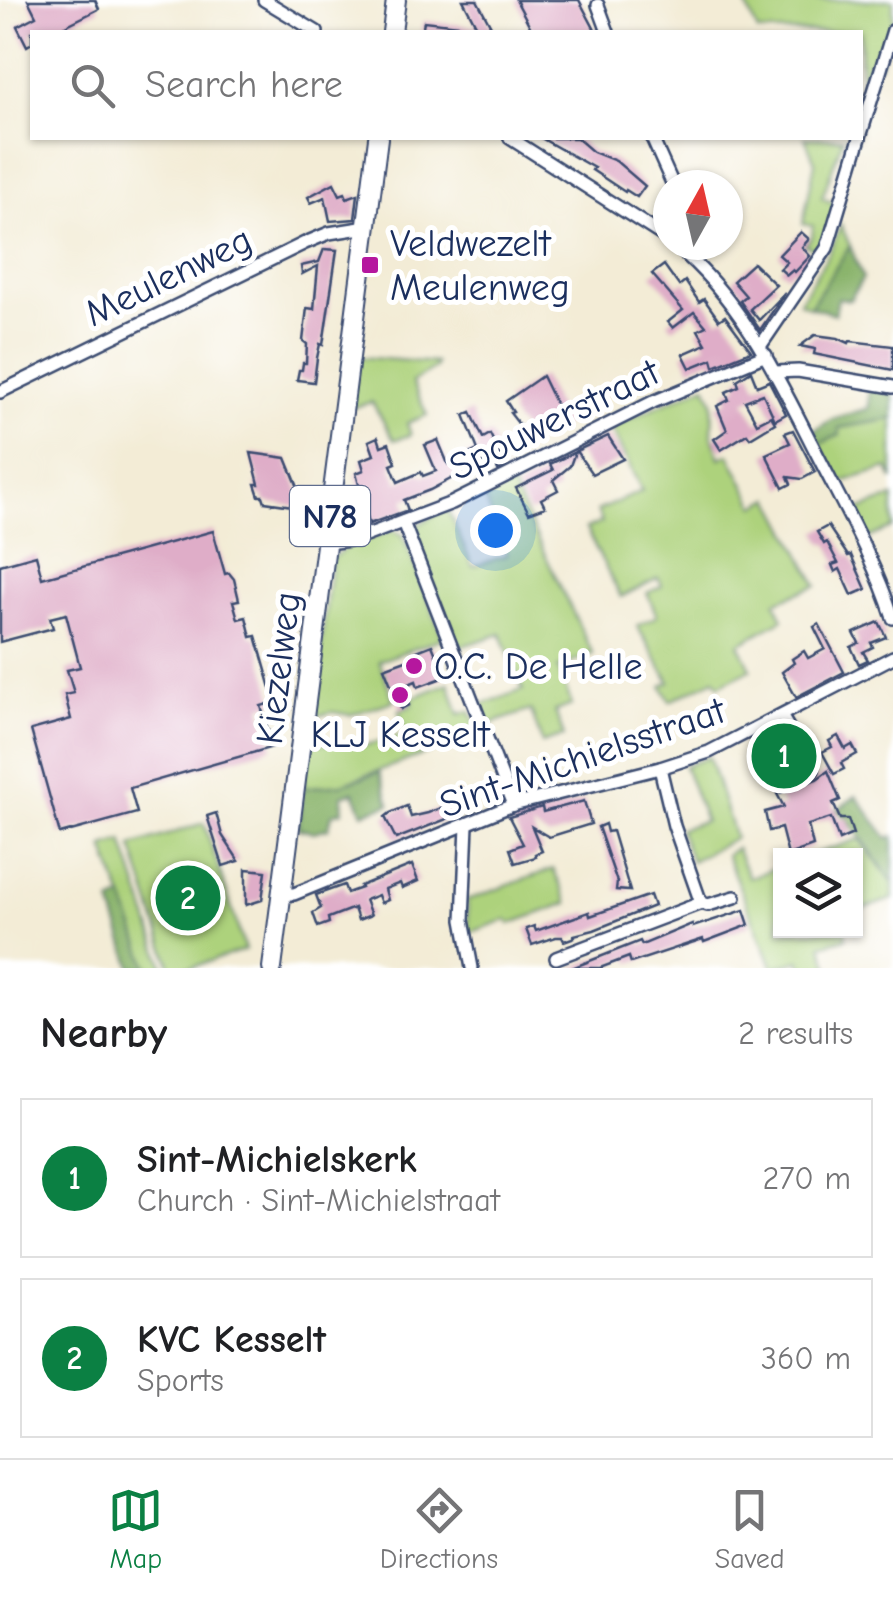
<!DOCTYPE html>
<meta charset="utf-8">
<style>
body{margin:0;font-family:"Comic Neue",sans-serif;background:#f6f6f6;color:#202124}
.controls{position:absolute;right:30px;bottom:30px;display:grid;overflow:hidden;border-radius:0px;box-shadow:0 2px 8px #0004}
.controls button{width:90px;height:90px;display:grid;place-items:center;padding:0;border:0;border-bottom:2px solid #e0e0e0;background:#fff;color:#202124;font:50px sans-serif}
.compass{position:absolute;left:653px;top:170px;width:90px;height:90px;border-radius:50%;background:#fff;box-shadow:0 2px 8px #0004;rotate:8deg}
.you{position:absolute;left:495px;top:530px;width:35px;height:35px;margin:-25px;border:8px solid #fff;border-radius:50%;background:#1a73e8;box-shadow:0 0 0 15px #1a73e833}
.badge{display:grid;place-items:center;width:65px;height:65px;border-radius:50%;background:#0b8043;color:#fff;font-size:32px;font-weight:700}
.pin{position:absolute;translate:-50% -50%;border:5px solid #fff;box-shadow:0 2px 10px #0006}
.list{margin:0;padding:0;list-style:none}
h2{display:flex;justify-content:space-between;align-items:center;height:130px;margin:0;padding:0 40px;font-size:42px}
h2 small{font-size:32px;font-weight:400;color:#757577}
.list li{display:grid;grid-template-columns:65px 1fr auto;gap:30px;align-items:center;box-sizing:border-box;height:160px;margin:0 20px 20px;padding:0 20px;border:2px solid #e0e0e0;border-radius:0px}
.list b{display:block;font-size:38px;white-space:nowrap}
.list p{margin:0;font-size:32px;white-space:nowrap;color:#757577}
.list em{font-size:32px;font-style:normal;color:#757577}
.icon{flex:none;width:55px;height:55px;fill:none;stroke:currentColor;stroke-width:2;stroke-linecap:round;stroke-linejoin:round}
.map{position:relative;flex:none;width:893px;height:968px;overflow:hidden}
.search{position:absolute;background:#fff;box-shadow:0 2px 8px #0004;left:30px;right:30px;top:30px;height:110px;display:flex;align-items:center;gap:25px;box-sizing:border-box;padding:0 35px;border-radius:0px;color:#757577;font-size:38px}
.sheet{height:490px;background:#fff}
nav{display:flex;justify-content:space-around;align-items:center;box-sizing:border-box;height:140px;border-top:2px solid #e0e0e0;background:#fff;font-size:28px;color:#757577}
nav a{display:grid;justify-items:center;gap:5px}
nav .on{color:#0b8043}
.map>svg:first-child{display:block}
.green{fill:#add27c;stroke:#64806d;stroke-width:2.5}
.forest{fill:#8ab46c;stroke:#527265;stroke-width:2.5}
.building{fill:#dfadc8}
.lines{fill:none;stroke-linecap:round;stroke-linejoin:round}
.minor-casing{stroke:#3b4b70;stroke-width:16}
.primary-casing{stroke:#3b4b70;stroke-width:22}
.minor{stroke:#fff;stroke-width:11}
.primary{stroke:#fff;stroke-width:18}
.poi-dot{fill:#b5179e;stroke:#fff;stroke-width:4}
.labels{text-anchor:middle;stroke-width:10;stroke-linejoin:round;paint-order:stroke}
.shield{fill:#fff;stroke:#5f6d8e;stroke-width:2.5}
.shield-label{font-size:35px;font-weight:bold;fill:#1b2f5e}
.poi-label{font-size:38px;fill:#1b2f5e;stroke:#fff;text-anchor:start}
.street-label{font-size:38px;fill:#1b2f5e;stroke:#fff}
</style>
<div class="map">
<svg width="893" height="968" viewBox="0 0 893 968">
<rect width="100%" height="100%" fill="#fff"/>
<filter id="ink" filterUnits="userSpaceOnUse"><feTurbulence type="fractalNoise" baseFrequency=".01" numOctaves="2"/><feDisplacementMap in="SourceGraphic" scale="20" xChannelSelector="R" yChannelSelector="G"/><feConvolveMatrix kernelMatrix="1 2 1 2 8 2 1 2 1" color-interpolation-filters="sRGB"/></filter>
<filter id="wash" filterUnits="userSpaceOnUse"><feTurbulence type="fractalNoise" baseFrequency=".0048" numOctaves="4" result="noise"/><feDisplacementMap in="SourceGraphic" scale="40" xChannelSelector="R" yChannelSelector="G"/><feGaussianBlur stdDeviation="2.25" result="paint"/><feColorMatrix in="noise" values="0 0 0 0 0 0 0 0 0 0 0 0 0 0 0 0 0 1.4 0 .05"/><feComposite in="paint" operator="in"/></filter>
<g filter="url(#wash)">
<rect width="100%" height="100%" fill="#f3ecd6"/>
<!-- green -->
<g class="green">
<polygon points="744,0 893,0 893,22 880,65 869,62 861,87 860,32 758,32"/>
<polygon points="805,138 843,138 822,198 839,205 822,253 805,245 812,237 813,226 803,224 815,162"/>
<polygon points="841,225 850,246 810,307 799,302 828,255"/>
<polygon points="359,357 436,363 435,368 412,382 427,415 407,423 411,435 394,440 372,402 351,408"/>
<polygon points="706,385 713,401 712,436 720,458 729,454 756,506 771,498 817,585 775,602 783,619 739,644 751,669 719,685 715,679 670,701 662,686 670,682 637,626 657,616 647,593 662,586 658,578 621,597 586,529 602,522 597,511 642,491 610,427"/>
<polygon points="893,419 893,480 888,468 839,483 819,444 840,435 838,428"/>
<polygon points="508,478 593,654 558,668 572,705 555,711 564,736 542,743 531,710 487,725 480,705 523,690 501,634 456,648 414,535 414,527 447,508 473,567 507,555 482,491"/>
<polygon points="893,497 893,528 866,539 854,512"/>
<polygon points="393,530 403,535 443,638 379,661 394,701 350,715 333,712 312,717 332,558 348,546"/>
<polygon points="449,683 459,714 470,711 480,734 342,784 303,788 309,742 363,746 406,734 399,711 413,705 411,698"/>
<polygon points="709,757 735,838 691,861 679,829 705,821 684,766"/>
<polygon points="204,823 245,950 189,968 171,968 132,846"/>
<polygon points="859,839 893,883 893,899 856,911 856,856 809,856"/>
<polygon points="123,841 164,968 148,968 104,847"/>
<polygon points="736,848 749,878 780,866 780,931 845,931 846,938 822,945 829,968 803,968 800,960 773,968 726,855"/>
<polygon points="553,869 568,903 510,924 508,919 469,933 467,900"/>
</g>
<!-- forest -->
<g class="forest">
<polygon points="850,246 863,278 850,300 838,298 835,314 810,307"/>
<polygon points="868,388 893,393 893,419 839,428 840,435 819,444 812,432 832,419 869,408"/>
<polygon points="379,772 390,804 363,813 354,792 342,795 343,811 332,814 329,828 314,832 298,829 303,788 342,784"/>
<path d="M856,796l32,42 5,-2v47c-14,-18 -41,-63 -56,-73z"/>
<polygon points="123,897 148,968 132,968 111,903"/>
</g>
<g id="blocks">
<!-- building -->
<g class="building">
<polygon points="28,0 95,0 99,9 53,32 32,32 32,43 27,46 17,26 36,16"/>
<polygon points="463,0 477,0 494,32 422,32 424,21 477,27"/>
<polygon points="516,0 579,0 596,32 533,32"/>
<polygon points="541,138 577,138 593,152 616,161 645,186 637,197 626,190 625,192 592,170 594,168"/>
<polygon points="334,183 340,195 345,193 347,198 358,194 355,219 330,221 325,197 311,203 308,197"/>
<polygon points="801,232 809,239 802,247 810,256 795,272 793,270 787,275 780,269 787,262 779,255"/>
<polygon points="324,249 337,250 323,345 320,344 317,358 314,382 297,380 299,370 302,370 303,363 306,363 307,344 303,341 307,308 314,309 318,266 302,274 301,266 319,262"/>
<polygon points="753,263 776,285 750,309 759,320 785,293 760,330 740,301 746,296 733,281"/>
<polygon points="664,265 679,286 685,281 699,302 704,299 719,320 725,316 751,351 714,366 712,359 690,368 683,354 706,344 698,330 706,326 694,312 673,328 668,322 683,310 652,274"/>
<polygon points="815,335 838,338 849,343 850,341 893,346 893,370 814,354 815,349 800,346"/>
<polygon points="751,371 757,386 769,381 786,414 775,420 763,394 745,401 757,423 771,416 775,423 750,438 747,434 721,450 714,439 727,430 717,406 729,400 726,392 739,386 737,380"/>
<polygon points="542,376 566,425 531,440 510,413 513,412 506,401"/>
<polygon points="471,412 483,438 490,434 505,466 498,470 492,458 475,466 430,490 404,500 408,510 369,524 356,473 364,470 361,460 374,455 369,441 378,437 381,446 389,443 396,463 391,465 398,482 421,472 423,476 436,471 425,445 438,440 448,464 478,450 464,415"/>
<polygon points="793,430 815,472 802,479 788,477 791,484 783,488 766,454 790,443 785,433"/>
<polygon points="608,436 623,459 592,474 576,451"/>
<polygon points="575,452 570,466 553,480 558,490 541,499 545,507 529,513 516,488 553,470 550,464"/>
<polygon points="251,453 286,458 302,497 300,507 265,502 263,496 259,496 255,484 259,484"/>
<polygon points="828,526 848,556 851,555 866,589 852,595 840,569 835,572 832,565 838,563 827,542 824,544 817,532"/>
<polygon points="213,531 225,574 229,573 234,579 239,600 233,601 238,619 246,617 251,637 256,636 275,702 261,706 273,747 130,788 137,813 60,834 31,730 71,719 65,695 74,693 67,670 80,667 66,614 50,618 53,628 0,642 0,565 36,555 42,578"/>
<polygon points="879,622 886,637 871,643 873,647 863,652 868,660 859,664 851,647 859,643 854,633"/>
<polygon points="819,624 844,672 796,697 782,672 794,663 792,659 804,651 808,658 825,649 814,627"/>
<polygon points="432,645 445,677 418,687 416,681 401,687 409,705 401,709 384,668 414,657 412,653"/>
<polygon points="778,734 796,762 793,764 795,768 783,773 766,741"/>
<polygon points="838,736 845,749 852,745 857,754 841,763 844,769 834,774 822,752 832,747 829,741"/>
<polygon points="828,771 840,800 833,803 840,819 848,819 853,834 839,840 831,818 808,825 813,846 788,855 781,828 769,831 765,812 784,807 777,794 817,779"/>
<polygon points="460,793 467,811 396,839 385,817 390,813 407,806 411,817 428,813 443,807 448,802 446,798"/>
<polygon points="584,801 591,824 549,837 532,827 542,851 535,854 536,857 515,863 510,849 523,844 509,817 542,807 543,812"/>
<polygon points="216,813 222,835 239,861 223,866 207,816"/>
<polygon points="605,824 607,832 612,831 630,891 616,890 617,882 598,827"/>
<polygon points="412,865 418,881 402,888 400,883 385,889 388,900 381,903 378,895 365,900 371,915 358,920 354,908 328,918 329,923 318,927 313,913 321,908 316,895 344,885 347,893 361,888 360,886"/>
<polygon points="246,869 266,871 262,900 246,905"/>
<polygon points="650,895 654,906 594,930 574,935 575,937 564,941 562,937 556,937 532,945 526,929 534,926 536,931 589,912 590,916"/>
<polygon points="744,910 749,925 704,942 703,939 631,963 629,957 600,968 572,968 640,941 642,945 692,924 693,927"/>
</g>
</g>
</g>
<g filter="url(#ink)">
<use href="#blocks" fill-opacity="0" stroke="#3b4b70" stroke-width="2.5"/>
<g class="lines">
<defs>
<g id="minor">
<polyline points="264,0 317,32"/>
<polyline points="598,5 608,32"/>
<polyline points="860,137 893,30"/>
<polyline points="510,138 668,239"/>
<polyline points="652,138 673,185"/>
<path d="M675,245c69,57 104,135 144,213 27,53 56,104 74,160"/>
<polyline points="695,261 696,245"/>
<polyline points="761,345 827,248 860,138"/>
<polyline points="776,372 798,371 893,387"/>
<polyline points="0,392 305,243 329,233 367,227"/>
<polyline points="403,522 513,805"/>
<polyline points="329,524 367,533"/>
<polyline points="327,543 357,539 452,503 653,402 766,355"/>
<polyline points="782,717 813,770 788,781"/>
<polyline points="467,825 463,920 472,968"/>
<polyline points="282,894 294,894 513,805 660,768 709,752 893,657"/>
<polyline points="701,903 708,905 735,897"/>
<polyline points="556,958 701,903 674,826 660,768"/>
</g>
<g id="primary">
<polyline points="392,32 396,0"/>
<polyline points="272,968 378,138"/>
</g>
</defs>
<!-- minor casing -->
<use href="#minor" class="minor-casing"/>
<!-- primary casing -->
<use href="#primary" class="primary-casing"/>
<!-- minor -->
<use href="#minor" class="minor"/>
<!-- primary -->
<use href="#primary" class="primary"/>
</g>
</g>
<!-- markers -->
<g class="poi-dot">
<rect x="360" y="255" width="20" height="20" rx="5"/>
<circle cx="414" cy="666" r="10"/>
<circle cx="400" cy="695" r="10"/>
</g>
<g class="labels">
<!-- shield labels -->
<rect class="shield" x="290" y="486" width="80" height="60" rx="8"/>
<g class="shield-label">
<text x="330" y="528">N78</text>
</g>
<!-- poi labels -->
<g class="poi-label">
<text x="390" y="256">Veldwezelt<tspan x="390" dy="44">Meulenweg</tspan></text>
<text x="434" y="679">O.C. De Helle</text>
<text x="400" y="747" text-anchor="middle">KLJ Kesselt</text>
</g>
<!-- street labels -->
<g class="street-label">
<text transform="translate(168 276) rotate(-26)" y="13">Meulenweg</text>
<text transform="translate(554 419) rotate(-26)" y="13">Spouwerstraat</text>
<text transform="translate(278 668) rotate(-83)" y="13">Kiezelweg</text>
<text transform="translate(582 757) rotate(-19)" y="13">Sint-Michielsstraat</text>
</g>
</g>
</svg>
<div class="controls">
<button><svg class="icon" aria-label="layers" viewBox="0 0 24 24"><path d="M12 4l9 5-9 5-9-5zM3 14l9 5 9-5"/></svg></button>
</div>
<svg class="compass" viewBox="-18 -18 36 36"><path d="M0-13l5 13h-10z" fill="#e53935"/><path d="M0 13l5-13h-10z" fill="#757577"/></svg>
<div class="you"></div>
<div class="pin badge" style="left:784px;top:756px">1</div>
<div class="pin badge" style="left:188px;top:898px">2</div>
<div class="search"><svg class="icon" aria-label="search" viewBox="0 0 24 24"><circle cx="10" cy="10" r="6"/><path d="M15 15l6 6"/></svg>Search here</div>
</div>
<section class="sheet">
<h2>Nearby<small>2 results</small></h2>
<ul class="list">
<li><span class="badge">1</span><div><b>Sint-Michielskerk</b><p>Church · Sint-Michielstraat</p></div><em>270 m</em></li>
<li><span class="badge">2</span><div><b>KVC Kesselt</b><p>Sports</p></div><em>360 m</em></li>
</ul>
</section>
<nav>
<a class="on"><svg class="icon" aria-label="map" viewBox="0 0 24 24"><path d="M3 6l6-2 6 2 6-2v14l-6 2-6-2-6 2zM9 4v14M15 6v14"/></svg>Map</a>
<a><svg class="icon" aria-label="directions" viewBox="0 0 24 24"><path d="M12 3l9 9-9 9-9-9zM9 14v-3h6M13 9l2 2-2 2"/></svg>Directions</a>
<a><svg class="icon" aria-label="saved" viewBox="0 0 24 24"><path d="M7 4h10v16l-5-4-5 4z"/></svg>Saved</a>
</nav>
